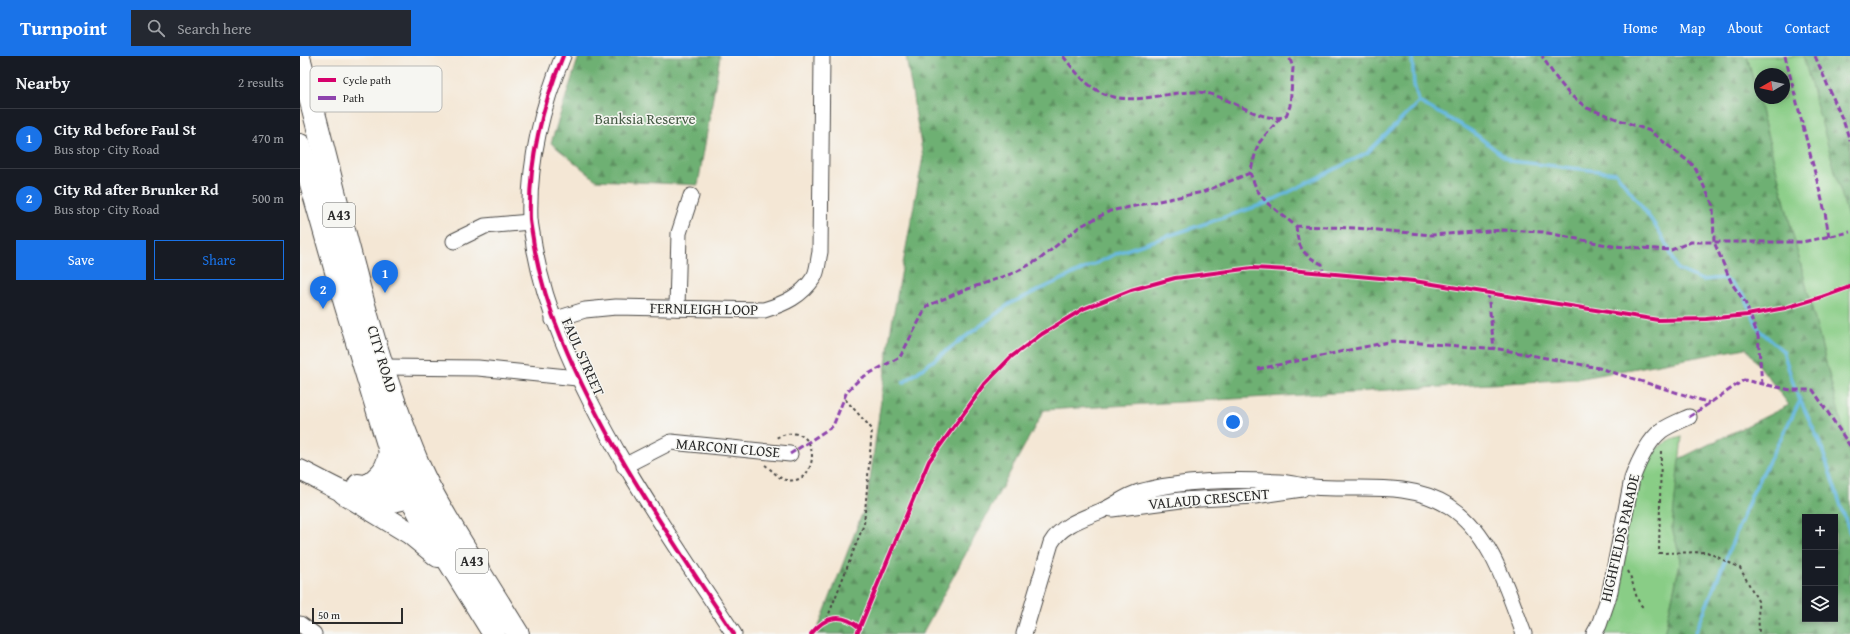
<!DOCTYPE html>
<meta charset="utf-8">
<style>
body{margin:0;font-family:"Gentium Book Plus",serif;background:#242831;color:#f1f3f6}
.controls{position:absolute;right:12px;bottom:12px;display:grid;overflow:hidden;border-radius:0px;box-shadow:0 2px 6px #0003}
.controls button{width:36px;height:36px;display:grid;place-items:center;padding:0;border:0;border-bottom:1px solid #363941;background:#171b24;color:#f1f3f6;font:20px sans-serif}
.compass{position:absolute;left:1454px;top:12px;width:36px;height:36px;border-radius:50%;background:#171b24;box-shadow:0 2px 6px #0003;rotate:261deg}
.scale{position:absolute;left:12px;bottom:10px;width:91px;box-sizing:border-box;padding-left:4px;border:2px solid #2b2b2b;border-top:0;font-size:11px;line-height:14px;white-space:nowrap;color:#2b2b2b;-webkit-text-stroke:3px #f6f6f2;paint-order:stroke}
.you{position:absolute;left:933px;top:366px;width:14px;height:14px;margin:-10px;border:3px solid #fff;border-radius:50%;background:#1a73e8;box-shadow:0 0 0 6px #1a73e833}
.badge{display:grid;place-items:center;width:26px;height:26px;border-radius:50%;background:#1a73e8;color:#fff;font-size:13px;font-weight:700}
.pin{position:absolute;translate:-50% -33px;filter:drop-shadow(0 1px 2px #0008)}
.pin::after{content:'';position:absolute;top:21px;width:14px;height:12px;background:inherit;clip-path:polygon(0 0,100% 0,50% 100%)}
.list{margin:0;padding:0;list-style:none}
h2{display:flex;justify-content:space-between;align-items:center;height:52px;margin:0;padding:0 16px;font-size:17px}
h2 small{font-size:13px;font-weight:400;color:#9ea1a6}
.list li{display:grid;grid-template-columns:26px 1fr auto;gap:12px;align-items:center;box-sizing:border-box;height:60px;padding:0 16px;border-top:1px solid #363941}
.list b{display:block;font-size:15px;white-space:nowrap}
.list p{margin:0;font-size:13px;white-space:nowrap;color:#9ea1a6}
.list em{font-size:13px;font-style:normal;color:#9ea1a6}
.actions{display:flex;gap:8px;padding:12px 16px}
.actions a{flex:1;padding:9px 0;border:1px solid #1a73e8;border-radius:0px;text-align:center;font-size:14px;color:#1a73e8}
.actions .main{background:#1a73e8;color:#fff}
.icon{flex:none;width:22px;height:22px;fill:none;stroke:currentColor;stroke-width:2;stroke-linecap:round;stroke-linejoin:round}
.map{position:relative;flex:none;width:1550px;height:578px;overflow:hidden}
header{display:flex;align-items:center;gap:24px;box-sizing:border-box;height:56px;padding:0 20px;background:#1a73e8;color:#fff}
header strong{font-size:19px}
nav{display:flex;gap:22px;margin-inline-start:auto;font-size:14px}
.search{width:280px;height:36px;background:#242831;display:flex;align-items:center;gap:10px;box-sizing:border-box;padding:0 14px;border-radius:0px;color:#9ea1a6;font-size:15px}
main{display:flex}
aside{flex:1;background:#171b24}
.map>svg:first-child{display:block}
.green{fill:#89cd86;stroke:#5a7c58;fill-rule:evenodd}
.forest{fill:url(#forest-firs);stroke:#4c6e4f;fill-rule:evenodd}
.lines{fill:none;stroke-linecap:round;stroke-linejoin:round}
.stream{stroke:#64b7e0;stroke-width:3.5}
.minor-casing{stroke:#494744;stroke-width:17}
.major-casing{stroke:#494744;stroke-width:22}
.highway-casing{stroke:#494744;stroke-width:24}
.path{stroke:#494744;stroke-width:2;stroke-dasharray:3 3;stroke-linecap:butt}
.minor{stroke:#fff;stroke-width:15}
.major{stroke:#fff;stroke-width:20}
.highway{stroke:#fff;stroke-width:22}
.quiet{stroke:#8e44ad;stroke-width:3;stroke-dasharray:6 3;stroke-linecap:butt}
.cycleway-casing{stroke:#f6f6f2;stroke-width:6}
.cycleway{stroke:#d6006c;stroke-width:4}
.labels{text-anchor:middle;stroke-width:3;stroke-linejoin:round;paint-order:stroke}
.shield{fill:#f6f6f2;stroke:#686867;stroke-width:1}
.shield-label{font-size:14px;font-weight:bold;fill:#2b2b2b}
.park-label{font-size:15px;fill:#475c46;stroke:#f6f6f2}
.street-label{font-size:15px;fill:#2b2b2b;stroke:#f6f6f2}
.key{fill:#f6f6f2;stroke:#b9b9b6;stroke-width:1}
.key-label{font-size:11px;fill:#2b2b2b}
</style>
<header>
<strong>Turnpoint</strong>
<div class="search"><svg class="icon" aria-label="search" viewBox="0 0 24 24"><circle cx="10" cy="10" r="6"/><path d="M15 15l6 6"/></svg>Search here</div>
<nav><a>Home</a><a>Map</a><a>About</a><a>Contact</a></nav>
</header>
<main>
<aside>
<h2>Nearby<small>2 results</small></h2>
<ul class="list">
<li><span class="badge">1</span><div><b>City Rd before Faul St</b><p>Bus stop · City Road</p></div><em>470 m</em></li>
<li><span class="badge">2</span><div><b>City Rd after Brunker Rd</b><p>Bus stop · City Road</p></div><em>500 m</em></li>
</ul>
<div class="actions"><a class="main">Save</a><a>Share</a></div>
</aside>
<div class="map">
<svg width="1550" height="578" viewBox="0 0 1550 578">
<defs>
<pattern id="forest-firs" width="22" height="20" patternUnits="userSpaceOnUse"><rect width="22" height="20" fill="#6eb073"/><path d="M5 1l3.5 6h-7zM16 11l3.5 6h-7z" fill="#5b8f5f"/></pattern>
</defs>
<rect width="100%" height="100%" fill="#f6f6f2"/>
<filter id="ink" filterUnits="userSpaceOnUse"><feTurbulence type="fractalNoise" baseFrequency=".025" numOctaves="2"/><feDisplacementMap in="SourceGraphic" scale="8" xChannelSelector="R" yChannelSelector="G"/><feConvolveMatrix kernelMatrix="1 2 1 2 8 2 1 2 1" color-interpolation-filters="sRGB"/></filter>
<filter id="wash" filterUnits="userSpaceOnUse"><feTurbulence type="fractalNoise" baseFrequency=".012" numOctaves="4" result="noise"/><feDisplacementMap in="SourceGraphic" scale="16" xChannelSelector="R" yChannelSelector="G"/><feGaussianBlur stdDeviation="0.9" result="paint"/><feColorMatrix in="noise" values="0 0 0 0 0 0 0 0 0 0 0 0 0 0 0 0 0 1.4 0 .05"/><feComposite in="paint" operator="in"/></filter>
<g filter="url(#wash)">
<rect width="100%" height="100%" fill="#f4e7d5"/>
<!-- green -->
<g class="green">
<path d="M1447,0h103v400zM1460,18h24v24h-24z"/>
<polygon points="1382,381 1372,472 1381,503 1364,578 1301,578 1339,419 1353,395 1368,385"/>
</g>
<!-- forest -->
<g class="forest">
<polygon points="279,0 420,0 398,129 296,124 251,87"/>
<path d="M606,0h841l103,400v178h-186l17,-74 -9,-32 7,-69 110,-54 -43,-57 -169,31 -533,31 -122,224h-106l51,-133 24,-173 32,-171zM1505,461h30v102h-30z"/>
<polygon points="1503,0 1550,0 1550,169"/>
</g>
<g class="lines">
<!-- stream -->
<g class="stream">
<path d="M1112,0l2,29 5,17 51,28 40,31 106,12c23,30 49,60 61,96l25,11 21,-2 9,6 13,13 14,33 24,21 12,38 25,54 30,90"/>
<polyline points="603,327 711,247 820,196 967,147 1067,97 1119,46"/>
<polyline points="1395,578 1452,438 1500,345"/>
</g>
</g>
</g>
<g filter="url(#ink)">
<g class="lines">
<defs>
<g id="minor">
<path d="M263,0c-22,53 -35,107 -33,164 1,9 3,17 4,26 6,33 14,60 27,91 43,107 110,201 173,297"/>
<polyline points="154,185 185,170 230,166"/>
<polyline points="377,252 379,177 391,140"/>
<path d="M253,264l32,-10 31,-3 148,3c20,-6 38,-14 50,-33 4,-6 4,-17 6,-25l2,-196"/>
<polyline points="84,311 178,312 277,322"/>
<polyline points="324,410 371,386 490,398"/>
<polyline points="812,453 881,444 955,440 1002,433"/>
<polyline points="0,568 14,578"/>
<path d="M724,578l27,-91c10,-18 33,-25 50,-32 13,-5 24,-15 38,-19 41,-12 98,-13 141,-10 11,1 22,4 33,5 46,4 94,-7 136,19 42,27 58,83 75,128"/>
<path d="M1294,578l5,-9 10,-29 23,-117c6,-16 15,-37 29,-48 8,-6 19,-10 28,-14"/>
</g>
<g id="major">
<path d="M0,414c30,14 66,41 102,30 7,-3 15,-8 22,-11"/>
<path d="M58,428c20,4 42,4 60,-5"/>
</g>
<g id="highway">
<path d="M0,5c38,135 64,275 119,405 12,28 29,55 45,81 18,29 36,58 54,87"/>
<polyline points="0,89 45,247 90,395 105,430 119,457 194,578"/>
<path d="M68,430c14,-13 19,-15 22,-35"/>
<polyline points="44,437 110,477 138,500"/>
</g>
</defs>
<!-- minor casing -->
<use href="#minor" class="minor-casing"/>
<!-- major casing -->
<use href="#major" class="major-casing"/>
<!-- highway casing -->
<use href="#highway" class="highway-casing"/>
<!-- path -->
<g class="path">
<polyline points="1361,395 1359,497 1407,496 1440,512 1458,545 1459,578"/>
<path d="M465,409c6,4 11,11 18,14 40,13 40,-67 -9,-40"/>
<path d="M1328,515c6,11 7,30 15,36"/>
<polyline points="527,563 564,468 572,373 544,342"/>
</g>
<!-- minor -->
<use href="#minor" class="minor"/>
<!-- major -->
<use href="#major" class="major"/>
<!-- highway -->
<use href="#highway" class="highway"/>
<!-- quiet -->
<g class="quiet">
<path d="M763,0c14,18 28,36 51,41 31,7 61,-9 92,-4 23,4 58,32 80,23l4,-10 3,-38 -4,-12"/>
<polyline points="1485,0 1525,156 1529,181"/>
<polyline points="1515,0 1544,67 1550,85"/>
<polyline points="980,62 958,88 950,117 957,134 967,147 996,170 1056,172 1132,179 1204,174 1243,176 1312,190 1371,194 1391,186 1414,186 1413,149 1394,110 1350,75 1287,52 1269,38 1254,19 1242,0"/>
<path d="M996,170c2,21 6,29 26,38l1,8"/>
<polyline points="1188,237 1194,293"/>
<polyline points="958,313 1093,285 1199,293 1299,312 1410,347"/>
<polyline points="1462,328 1458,280 1445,246 1432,228 1414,186 1502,186 1550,176"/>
<polyline points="1389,361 1444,324 1491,334 1513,334 1550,390"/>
<polyline points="490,398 533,370 547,335 561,322 600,301 627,250 662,235 716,216 740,203 779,171 810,155 903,136 950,117"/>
</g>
<defs>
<g id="cycleway">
<path d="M263,0c-22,53 -35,107 -33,164 1,9 3,17 4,26 6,33 14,60 27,91 43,107 110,201 173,297"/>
<path d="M511,578c14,-18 31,-22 49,-6"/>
<polyline points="557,578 629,405 685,328 711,301 742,278 783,253 831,234 875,222 952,212 990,214 1114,225 1358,264 1406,263 1447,259 1485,252 1522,241 1550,231"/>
</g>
</defs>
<!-- cycleway casing -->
<use href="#cycleway" class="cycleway-casing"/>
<!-- cycleway -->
<use href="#cycleway" class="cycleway"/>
</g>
</g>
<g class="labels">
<!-- shield labels -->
<g class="shield">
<rect x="23" y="147" width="32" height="24" rx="3"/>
<rect x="156" y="493" width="32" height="24" rx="3"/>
</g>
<g class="shield-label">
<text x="39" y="164">A43</text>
<text x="172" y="510">A43</text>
</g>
<!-- park labels -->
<g class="park-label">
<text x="345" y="68">Banksia Reserve</text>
</g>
<!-- street labels -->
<g class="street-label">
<text transform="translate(404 253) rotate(1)" y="5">FERNLEIGH LOOP</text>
<text transform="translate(283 301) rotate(66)" y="5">FAUL STREET</text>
<text transform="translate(82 303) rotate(73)" y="5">CITY ROAD</text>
<text transform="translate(428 392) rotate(5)" y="5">MARCONI CLOSE</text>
<text transform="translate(909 443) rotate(-5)" y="5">VALAUD CRESCENT</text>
<text transform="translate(1320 482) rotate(-77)" y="5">HIGHFIELDS PARADE</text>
</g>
</g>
<!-- legend -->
<rect x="10" y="10" width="132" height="46" rx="6" class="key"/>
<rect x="18" y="22" width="18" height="4" fill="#d6006c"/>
<rect x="18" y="40" width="18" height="4" fill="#8e44ad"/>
<g class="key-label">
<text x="43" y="28">Cycle path</text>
<text x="43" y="46">Path</text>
</g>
</svg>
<div class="controls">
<button>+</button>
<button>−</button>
<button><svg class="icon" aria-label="layers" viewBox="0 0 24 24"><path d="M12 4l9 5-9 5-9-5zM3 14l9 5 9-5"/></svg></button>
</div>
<svg class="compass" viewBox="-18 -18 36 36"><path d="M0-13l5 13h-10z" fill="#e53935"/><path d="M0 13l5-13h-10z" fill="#9ea1a6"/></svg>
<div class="scale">50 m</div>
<div class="you"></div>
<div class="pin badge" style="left:85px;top:237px">1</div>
<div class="pin badge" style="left:23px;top:253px">2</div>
</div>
</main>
